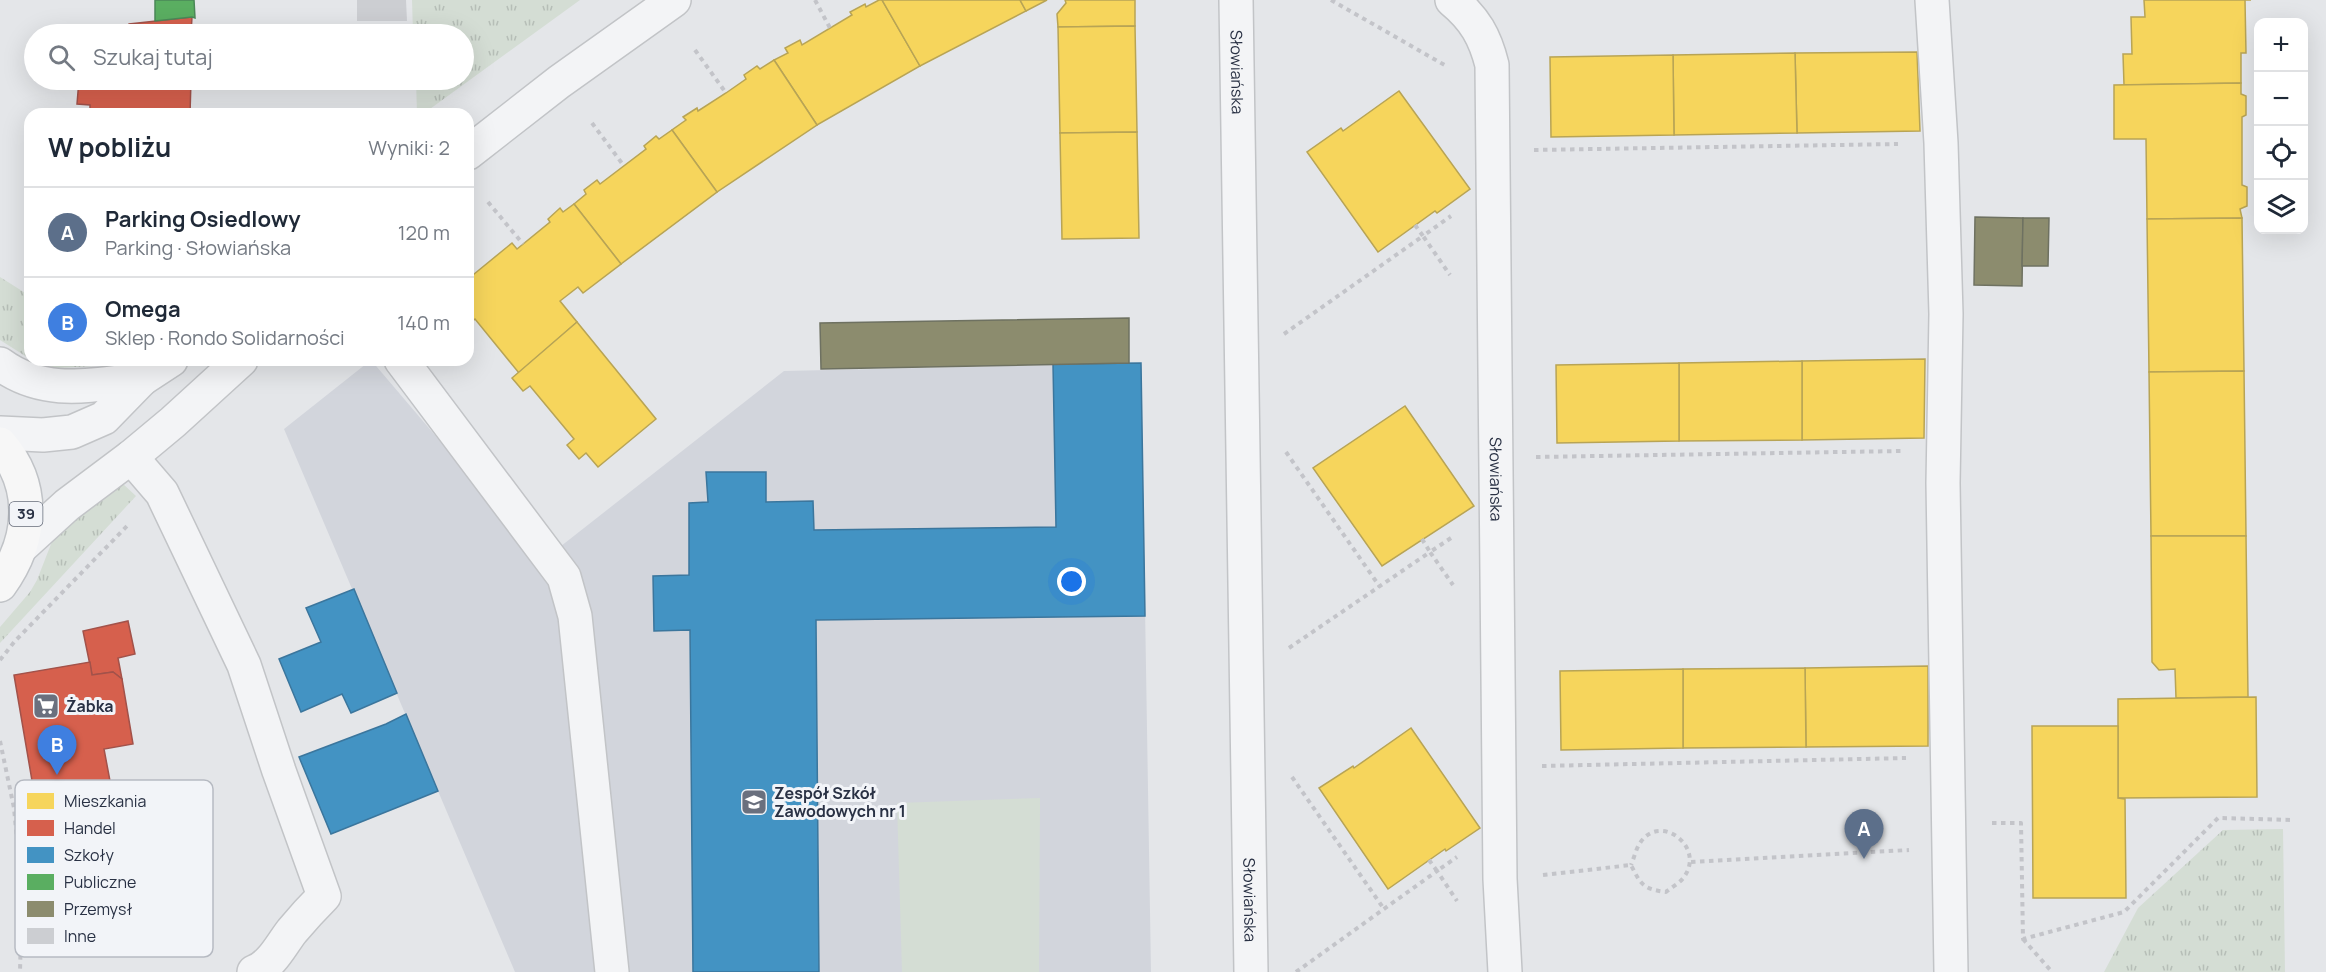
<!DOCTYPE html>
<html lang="pl">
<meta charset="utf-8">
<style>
body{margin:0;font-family:Manrope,sans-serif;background:#f6f6f7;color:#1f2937}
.controls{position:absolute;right:18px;top:18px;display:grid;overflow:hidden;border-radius:12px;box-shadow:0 6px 24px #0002}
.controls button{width:54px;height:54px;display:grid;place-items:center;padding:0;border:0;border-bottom:2px solid #e0e1e3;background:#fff;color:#1f2937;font:30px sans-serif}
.you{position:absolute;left:1072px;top:582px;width:21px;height:21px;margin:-15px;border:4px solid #fff;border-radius:50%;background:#1a73e8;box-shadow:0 0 0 9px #1a73e833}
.badge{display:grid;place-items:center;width:39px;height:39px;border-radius:50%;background:#ea580c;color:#fff;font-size:20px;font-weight:700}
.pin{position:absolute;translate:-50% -50px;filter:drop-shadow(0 2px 3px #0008)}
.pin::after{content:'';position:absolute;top:32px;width:21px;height:18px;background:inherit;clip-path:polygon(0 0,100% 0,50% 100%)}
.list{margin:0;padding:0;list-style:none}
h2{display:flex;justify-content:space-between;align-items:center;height:78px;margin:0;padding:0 24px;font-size:26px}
h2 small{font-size:20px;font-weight:400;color:#747a83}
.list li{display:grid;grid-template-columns:39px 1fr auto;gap:18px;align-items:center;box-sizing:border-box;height:90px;padding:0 24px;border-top:2px solid #e0e1e3}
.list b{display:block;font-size:22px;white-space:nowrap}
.list p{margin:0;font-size:20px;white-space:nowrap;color:#747a83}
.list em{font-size:20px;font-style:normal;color:#747a83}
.icon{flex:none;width:33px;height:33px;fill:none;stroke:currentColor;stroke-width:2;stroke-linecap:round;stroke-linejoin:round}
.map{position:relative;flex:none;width:2326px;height:972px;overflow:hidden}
.search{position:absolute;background:#fff;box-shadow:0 6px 24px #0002;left:24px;top:24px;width:450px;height:66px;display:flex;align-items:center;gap:15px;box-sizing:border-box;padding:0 21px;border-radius:33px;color:#747a83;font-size:22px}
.panel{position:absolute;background:#fff;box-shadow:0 6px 24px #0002;left:24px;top:108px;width:450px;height:258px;border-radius:18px}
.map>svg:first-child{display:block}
.built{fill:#d2d5dc}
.grass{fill:url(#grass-tufts)}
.garden{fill:#d4ddd4}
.homes{fill:#f6d55c;stroke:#b8a455;stroke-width:1.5}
.shops{fill:#d6604d;stroke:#a2524a;stroke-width:1.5}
.schools{fill:#4393c3;stroke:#3b769d;stroke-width:1.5}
.public{fill:#5aae61;stroke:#4b8858;stroke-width:1.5}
.industry{fill:#8c8c6e;stroke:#6e7161;stroke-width:1.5}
.building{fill:#ccced2}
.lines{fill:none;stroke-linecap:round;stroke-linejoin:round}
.minor-casing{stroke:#c2c4c7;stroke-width:36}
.major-casing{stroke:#c0c3c7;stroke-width:36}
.path{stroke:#c3c4c9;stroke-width:4;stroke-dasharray:4.5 4.5;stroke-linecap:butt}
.minor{stroke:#f3f4f6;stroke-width:33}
.major{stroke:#f7f7f7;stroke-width:33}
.labels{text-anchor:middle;stroke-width:6;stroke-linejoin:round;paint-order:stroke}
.shield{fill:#f2f4f8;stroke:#656c7a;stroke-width:1.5}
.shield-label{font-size:15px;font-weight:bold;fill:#293144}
.street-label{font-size:16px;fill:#293144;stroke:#f2f4f8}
.poi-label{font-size:16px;font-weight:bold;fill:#293144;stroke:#f2f4f8;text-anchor:start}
.key{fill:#f2f4f8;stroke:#b6bac2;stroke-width:1.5}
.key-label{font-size:16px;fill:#293144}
</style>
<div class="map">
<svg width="2326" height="972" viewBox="0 0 2326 972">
<defs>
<pattern id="grass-tufts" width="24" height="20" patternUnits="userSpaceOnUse" patternTransform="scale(1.5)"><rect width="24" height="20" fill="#d4ddd4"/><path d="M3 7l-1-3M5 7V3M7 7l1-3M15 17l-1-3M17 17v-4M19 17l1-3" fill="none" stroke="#b6beb7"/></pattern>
</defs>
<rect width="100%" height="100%" fill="#e4e6e9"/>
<!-- built -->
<polygon class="built" points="371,360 542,561 784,371 1141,363 1151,972 515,972 284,429"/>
<!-- grass -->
<g class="grass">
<polygon points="412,0 580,0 423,114 417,114 416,80 464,80 464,34 413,34"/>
<polygon points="0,277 30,296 30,359 0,340"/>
<polygon points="31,360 92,360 96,366 56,368"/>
<polygon points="122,483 136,496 0,643 0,627 30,592 37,580 53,539 68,521"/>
<polygon points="2283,829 2285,972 2104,972 2138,908 2223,830"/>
</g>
<!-- garden -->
<polygon class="garden" points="1040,798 1039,972 902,972 897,803"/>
<!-- homes -->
<g class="homes">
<polygon points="879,0 882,0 920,66 817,125 774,60 788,53 785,48 800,40 802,45 852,15 850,12 865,4 866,7"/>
<polygon points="882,0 1020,0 1026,11 920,66"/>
<polygon points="1020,0 1047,0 1026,11"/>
<polygon points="1065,0 1135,0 1135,26 1058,27 1057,14 1066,3"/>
<polygon points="2144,0 2251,0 2245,0 2246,53 2241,53 2241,83 2124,85 2123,54 2132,54 2131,17 2145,17"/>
<polygon points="1135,26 1137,132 1060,133 1058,27"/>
<polygon points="1917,52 1920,131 1797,133 1795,53"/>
<polygon points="1795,53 1797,133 1674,135 1673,55"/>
<polygon points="1673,55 1674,135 1551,137 1550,57"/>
<polygon points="774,60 817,125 717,192 672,130 686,120 683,117 697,108 698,111 726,93 746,79 744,75 757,66 760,69"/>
<polygon points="2241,83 2241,94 2246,96 2246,115 2242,117 2242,185 2247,187 2247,206 2240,209 2242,218 2147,219 2146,139 2114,139 2114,85"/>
<polygon points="1399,91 1470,189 1437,213 1435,211 1378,252 1307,152 1341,128 1343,131"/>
<polygon points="672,130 717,192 621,264 574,204 586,194 584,190 597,180 600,184 646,149 644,146 656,136 659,139"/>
<polygon points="1137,132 1139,238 1062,239 1060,133"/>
<polygon points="574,204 621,264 583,293 578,287 560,301 577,322 519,373 475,319 468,325 468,279 512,243 517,249 550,222 548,219 560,208 563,212"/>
<polygon points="2242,218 2244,371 2149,372 2147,219"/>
<polygon points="577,322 656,419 598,467 586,453 579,459 567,445 574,439 530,386 523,391 512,378"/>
<polygon points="1925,359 1924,438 1802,440 1802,361"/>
<polygon points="1802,361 1802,440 1679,441 1679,363"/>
<polygon points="1679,363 1679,441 1557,443 1556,365"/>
<polygon points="2244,371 2246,536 2151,536 2149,372"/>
<polygon points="1405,406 1474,506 1382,566 1313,468"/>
<polygon points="2151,536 2246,536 2248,697 2176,698 2175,669 2159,670 2152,662"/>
<polygon points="1928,666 1928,746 1806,747 1805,668"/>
<polygon points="1805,668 1806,747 1683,748 1683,669"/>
<polygon points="1683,669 1683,748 1561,750 1560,671"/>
<polygon points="2256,697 2257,797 2118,798 2118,699"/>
<polygon points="2032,726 2118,726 2118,798 2125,799 2126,898 2033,898"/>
<polygon points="1411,728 1480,828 1446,851 1445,849 1388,889 1319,788 1353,766 1354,768"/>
</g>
<!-- shops -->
<g class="shops">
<polygon points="192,17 191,34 121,34 129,24"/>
<polygon points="79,80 191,80 190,114 90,114 90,105 77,104"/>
<polygon points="128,621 135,654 118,658 122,679 113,672 92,675 83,631"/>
<polygon points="90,662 92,675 113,672 122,679 133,744 104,749 113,797 37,810 14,675"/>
</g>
<!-- schools -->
<g class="schools">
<polygon points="1141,363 1145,616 816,620 819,972 693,972 690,630 654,631 653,576 689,575 689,503 708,502 706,472 766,472 766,502 813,501 814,530 1056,527 1053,364"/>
<polygon points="354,589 397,693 351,713 342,694 301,712 279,659 321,642 306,608"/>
<polygon points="406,714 438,791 331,834 299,757 386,724"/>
</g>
<!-- public -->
<polygon class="public" points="155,0 194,0 195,18 192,17 155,21"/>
<!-- industry -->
<g class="industry">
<polygon points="1975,217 2023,218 2022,286 1974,285"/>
<polygon points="2023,218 2049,218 2048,266 2022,266"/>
<polygon points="1129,318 1129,363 821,369 820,323"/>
</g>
<!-- building -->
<polygon class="building" points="357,0 406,0 407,21 357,21"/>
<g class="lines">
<defs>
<g id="minor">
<path id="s1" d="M1236,0l15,972"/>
<path id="s2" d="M1452,0c23,19 33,37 40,65l8,814 5,93"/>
<polyline points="1932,0 1941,143 1946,314 1943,483 1951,972"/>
<polyline points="468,153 559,82 674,0"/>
<polyline points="401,360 564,577 575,616 612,972"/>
<path d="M0,364c45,33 91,21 142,15"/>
<polyline points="0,433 43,435 72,432 104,418 142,379 171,360"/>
<path d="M131,457l31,36 82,172 35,106 45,125c-11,11 -22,23 -32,35 -11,14 -20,34 -38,41"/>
<polyline points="22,546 67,505 131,457 173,422 241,360"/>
</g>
<path id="major" d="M0,444c37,43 32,97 0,141"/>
</defs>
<!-- minor casing -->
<use href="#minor" class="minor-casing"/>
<!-- major casing -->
<use href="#major" class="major-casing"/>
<!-- path -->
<g class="path">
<polyline points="815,0 830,28"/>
<polyline points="1331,0 1448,67"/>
<polyline points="695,50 726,93"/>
<polyline points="592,123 624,166"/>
<polyline points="1534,150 1898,144"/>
<polyline points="488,202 523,244"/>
<polyline points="1415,225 1423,236 1451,216"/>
<polyline points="1284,334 1423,236 1450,275"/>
<polyline points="1286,452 1380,587"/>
<polyline points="1536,457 1901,451"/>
<polyline points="1422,539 1430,552 1454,536"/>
<polyline points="1289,648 1430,552 1453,585"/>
<polyline points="0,660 15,641 129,524"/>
<polyline points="0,741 14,808 22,893 20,972"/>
<polyline points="1542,766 1906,758"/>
<polyline points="1292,777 1384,909"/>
<polyline points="1992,823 2021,823 2023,939 2124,912 2218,818 2292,820"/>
<polyline points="1429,860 1437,871 1457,857"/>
<polyline points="1691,862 1909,850"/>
<path d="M1543,875l88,-10c10,20 12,24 35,27 6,-5 14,-9 18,-15 22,-30 -24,-65 -44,-34 -4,6 -6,15 -9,22"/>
<polyline points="2023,939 2052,972"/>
<polyline points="1296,972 1437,871 1457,901"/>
</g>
<!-- minor -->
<use href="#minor" class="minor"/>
<!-- major -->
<use href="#major" class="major"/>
</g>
<!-- icons -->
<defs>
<symbol id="supermarket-square" viewBox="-11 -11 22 22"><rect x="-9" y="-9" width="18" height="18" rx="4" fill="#6a707e" stroke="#f2f4f8"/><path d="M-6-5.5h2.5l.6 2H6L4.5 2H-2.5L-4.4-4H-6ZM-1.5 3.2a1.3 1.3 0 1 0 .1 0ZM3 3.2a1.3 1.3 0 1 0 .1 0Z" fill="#fff"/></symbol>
<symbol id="school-square" viewBox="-11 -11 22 22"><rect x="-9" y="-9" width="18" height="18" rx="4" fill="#6a707e" stroke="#f2f4f8"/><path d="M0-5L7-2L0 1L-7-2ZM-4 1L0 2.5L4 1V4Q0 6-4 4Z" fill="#fff"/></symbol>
</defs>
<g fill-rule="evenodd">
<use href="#supermarket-square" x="31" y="691" width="30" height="30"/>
<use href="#school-square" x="739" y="787" width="30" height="30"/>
</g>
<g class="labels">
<!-- shield labels -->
<rect class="shield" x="9.5" y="502" width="33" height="24" rx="4.5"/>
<g class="shield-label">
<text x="26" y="519">39</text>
</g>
<!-- street labels -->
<g class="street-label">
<text dy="6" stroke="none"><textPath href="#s1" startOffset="72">Słowiańska</textPath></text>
<text dy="6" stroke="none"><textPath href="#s2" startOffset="492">Słowiańska</textPath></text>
<text dy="6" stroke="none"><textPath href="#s1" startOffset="900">Słowiańska</textPath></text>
</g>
<!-- poi labels -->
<g class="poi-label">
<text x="66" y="712">Żabka</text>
<text x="774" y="799">Zespół Szkół<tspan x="774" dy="18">Zawodowych nr 1</tspan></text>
</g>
</g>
<!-- legend -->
<rect x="15" y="780" width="198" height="177" rx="9" class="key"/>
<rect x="27" y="793" width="27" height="16" fill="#f6d55c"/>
<rect x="27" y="820" width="27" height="16" fill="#d6604d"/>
<rect x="27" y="847" width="27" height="16" fill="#4393c3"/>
<rect x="27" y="874" width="27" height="16" fill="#5aae61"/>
<rect x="27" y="901" width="27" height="16" fill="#8c8c6e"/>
<rect x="27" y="928" width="27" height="16" fill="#ccced2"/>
<g class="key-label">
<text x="64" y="807">Mieszkania</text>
<text x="64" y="834">Handel</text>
<text x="64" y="861">Szkoły</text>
<text x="64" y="888">Publiczne</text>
<text x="64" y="915">Przemysł</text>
<text x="64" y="942">Inne</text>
</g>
</svg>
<div class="controls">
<button>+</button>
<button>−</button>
<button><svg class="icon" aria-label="locate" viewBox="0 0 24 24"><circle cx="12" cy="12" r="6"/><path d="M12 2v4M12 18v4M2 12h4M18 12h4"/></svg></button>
<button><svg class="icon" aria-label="layers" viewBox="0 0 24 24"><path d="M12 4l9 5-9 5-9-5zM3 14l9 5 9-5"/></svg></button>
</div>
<div class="you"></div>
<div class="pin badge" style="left:1864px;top:859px;background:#5c6f8a">A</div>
<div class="pin badge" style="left:57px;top:775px;background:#3f7fe0">B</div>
<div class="search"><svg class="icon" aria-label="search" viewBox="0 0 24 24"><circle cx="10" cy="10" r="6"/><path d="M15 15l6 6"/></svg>Szukaj tutaj</div>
<section class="panel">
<h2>W pobliżu<small>Wyniki: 2</small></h2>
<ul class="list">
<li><span class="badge" style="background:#5c6f8a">A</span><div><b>Parking Osiedlowy</b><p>Parking · Słowiańska</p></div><em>120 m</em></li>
<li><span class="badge" style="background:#3f7fe0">B</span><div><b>Omega</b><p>Sklep · Rondo Solidarności</p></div><em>140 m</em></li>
</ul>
</section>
</div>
